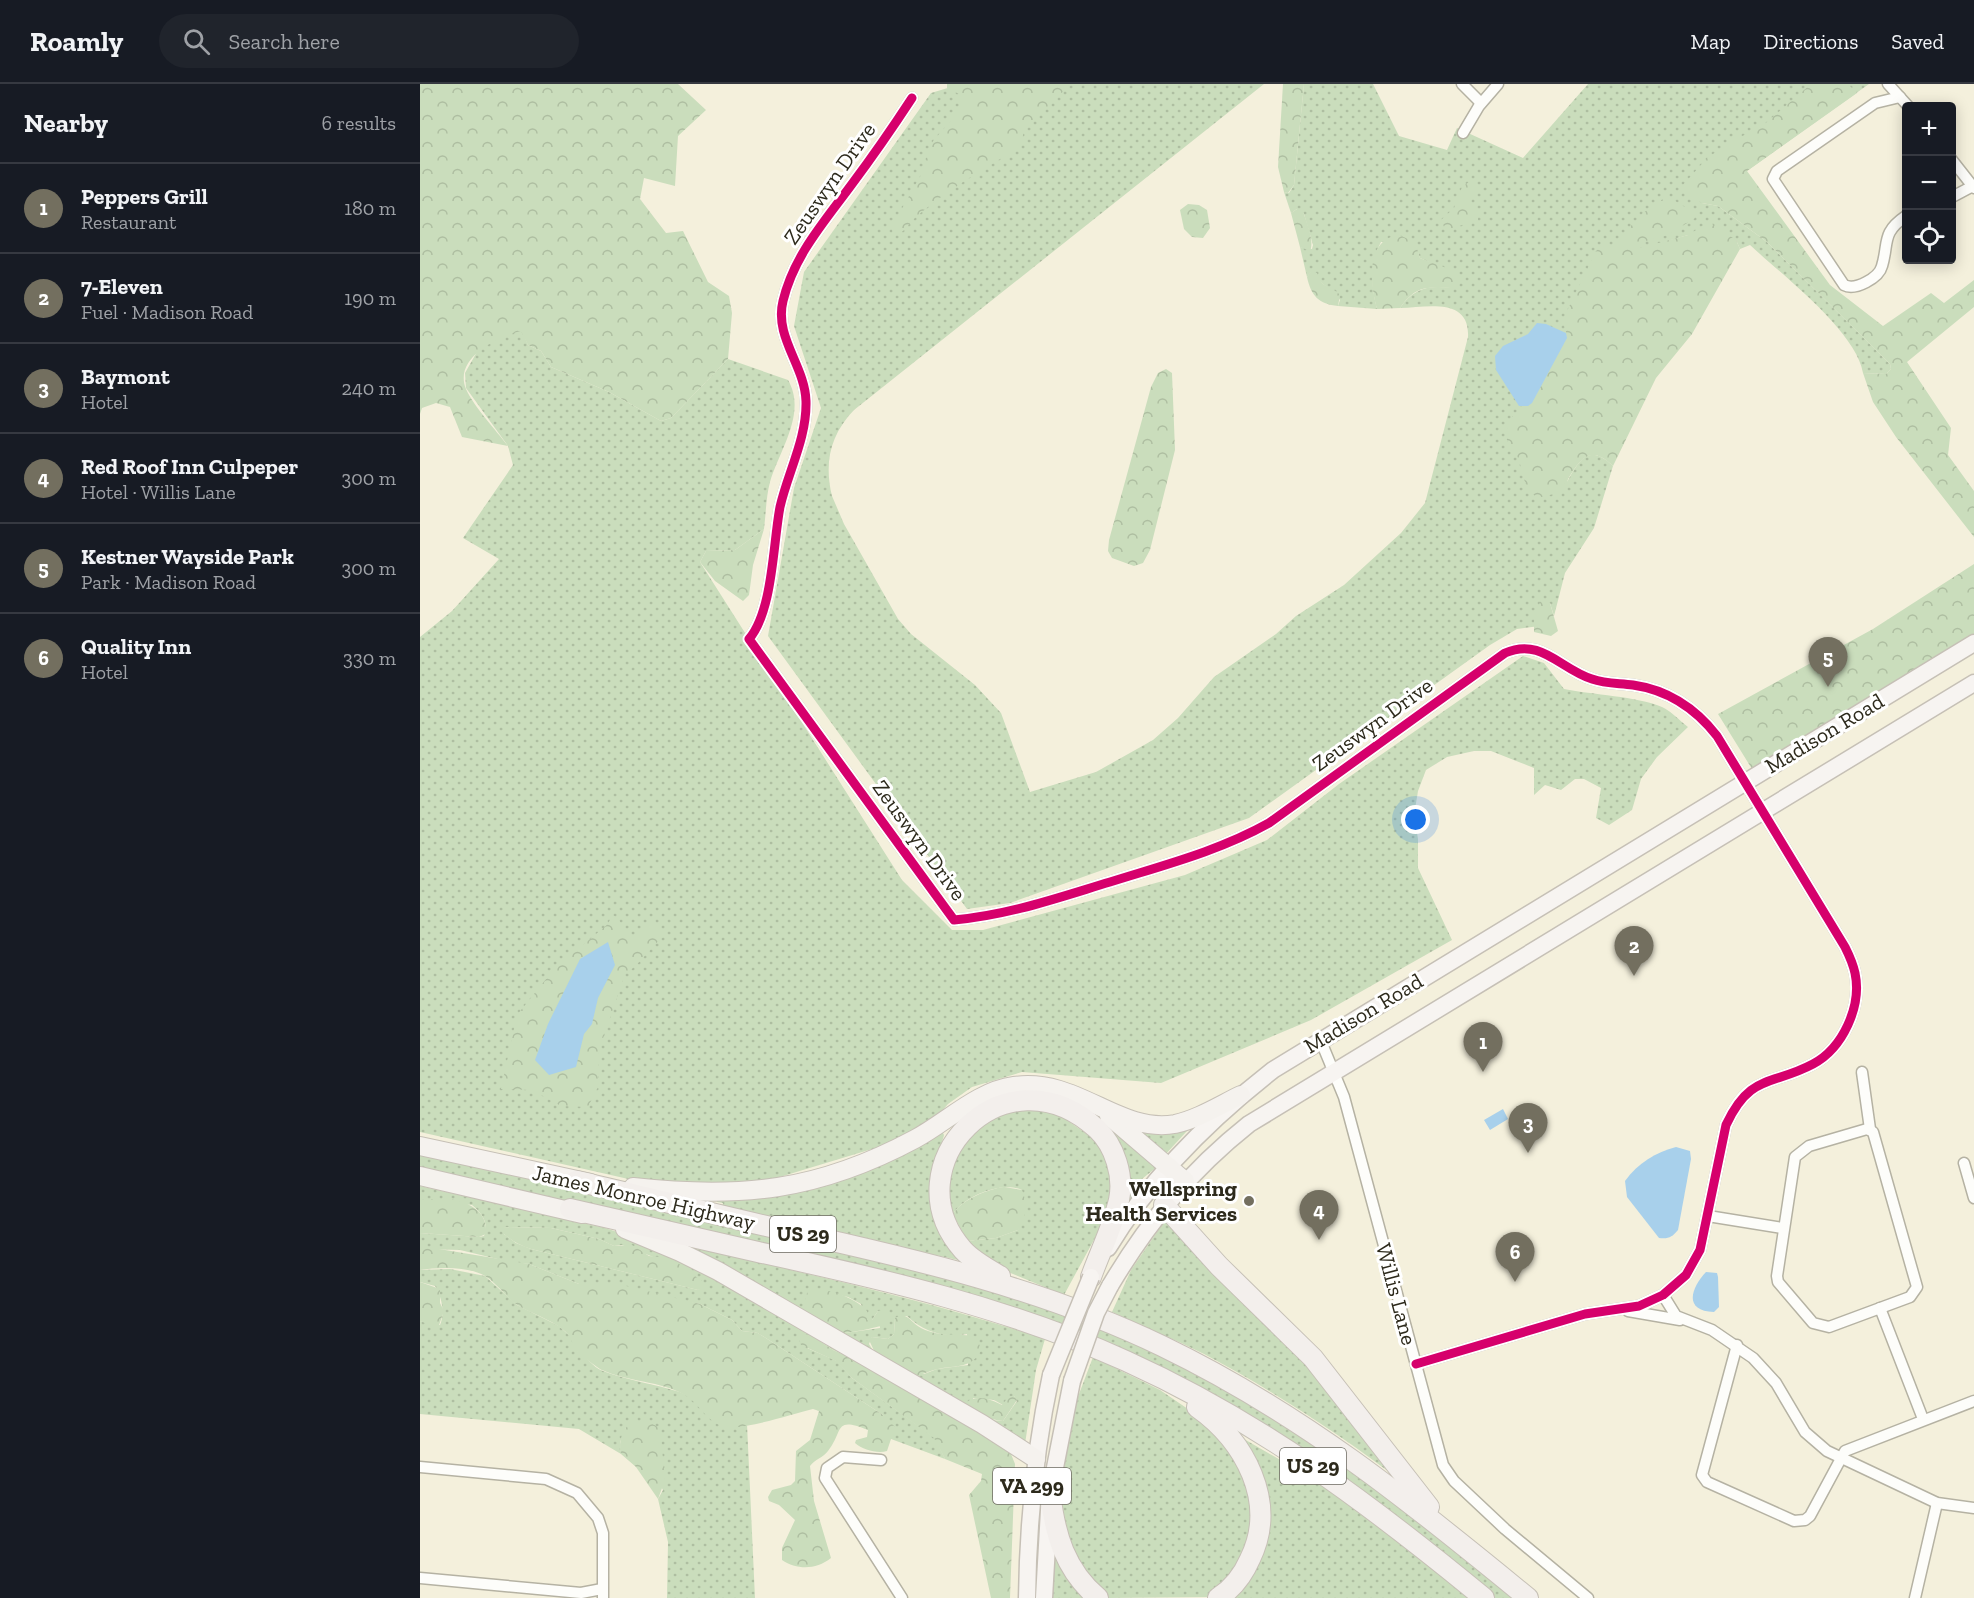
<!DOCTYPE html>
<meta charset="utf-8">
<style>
body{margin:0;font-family:"Zilla Slab",serif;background:#20242c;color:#f1f3f6}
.controls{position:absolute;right:18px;top:18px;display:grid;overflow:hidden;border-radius:6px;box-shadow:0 3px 15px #0003}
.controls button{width:54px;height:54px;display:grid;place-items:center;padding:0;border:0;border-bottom:2px solid #363941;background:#171b24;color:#f1f3f6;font:30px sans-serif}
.you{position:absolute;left:996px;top:736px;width:21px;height:21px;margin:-15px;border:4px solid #fff;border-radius:50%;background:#1a73e8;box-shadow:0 0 0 9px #1a73e833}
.badge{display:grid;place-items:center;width:39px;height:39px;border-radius:50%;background:#736f5f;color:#fff;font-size:20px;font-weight:700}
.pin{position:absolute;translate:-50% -50px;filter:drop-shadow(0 2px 3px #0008)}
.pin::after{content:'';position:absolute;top:32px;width:21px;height:18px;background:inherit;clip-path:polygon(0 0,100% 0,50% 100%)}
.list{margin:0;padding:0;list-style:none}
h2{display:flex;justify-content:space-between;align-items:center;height:78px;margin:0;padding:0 24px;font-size:26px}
h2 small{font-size:20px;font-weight:400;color:#9ea1a6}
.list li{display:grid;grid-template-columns:39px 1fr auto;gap:18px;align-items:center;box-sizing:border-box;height:90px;padding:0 24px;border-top:2px solid #363941}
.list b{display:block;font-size:22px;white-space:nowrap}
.list p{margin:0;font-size:20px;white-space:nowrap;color:#9ea1a6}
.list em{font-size:20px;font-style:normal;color:#9ea1a6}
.icon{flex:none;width:33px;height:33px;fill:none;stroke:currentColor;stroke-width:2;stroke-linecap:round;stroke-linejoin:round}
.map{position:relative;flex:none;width:1554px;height:1514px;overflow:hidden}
header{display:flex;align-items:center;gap:36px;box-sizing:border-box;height:84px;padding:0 30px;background:#171b24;border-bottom:2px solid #363941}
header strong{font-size:28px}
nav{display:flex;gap:33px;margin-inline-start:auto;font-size:21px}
.search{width:420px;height:54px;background:#20242c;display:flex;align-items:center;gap:15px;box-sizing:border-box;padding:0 21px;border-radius:33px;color:#9ea1a6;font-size:22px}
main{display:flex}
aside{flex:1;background:#171b24}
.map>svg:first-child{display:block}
.grass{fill:url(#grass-dots);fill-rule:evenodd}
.forest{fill:url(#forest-crowns)}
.water{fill:#a8d0eb}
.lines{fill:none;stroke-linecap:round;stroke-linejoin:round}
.minor-casing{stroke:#b5b2a3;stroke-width:13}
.primary-casing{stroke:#c6c0b6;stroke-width:19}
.trunk-casing{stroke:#c6c0b6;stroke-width:20}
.motorway-casing{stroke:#c6c0b6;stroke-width:22}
.minor{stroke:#fdfdfa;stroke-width:10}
.primary{stroke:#f7f4f1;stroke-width:16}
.trunk{stroke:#f5f2ee;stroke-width:18}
.motorway{stroke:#f3efec;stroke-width:20}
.primary-bridge-casing{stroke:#c6c0b6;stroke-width:19;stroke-linecap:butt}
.primary-bridge{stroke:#f7f4f1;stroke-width:16}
.cycleway-casing{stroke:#fff;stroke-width:13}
.cycleway{stroke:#d6006c;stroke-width:9}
.poi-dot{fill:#736f5f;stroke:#fff;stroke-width:2}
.labels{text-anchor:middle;stroke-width:6;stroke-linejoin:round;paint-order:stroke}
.shield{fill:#fff;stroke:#6c6a60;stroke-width:1.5}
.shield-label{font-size:21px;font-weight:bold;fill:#2d2a1c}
.street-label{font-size:22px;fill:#2d2a1c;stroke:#fff}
.poi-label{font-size:22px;font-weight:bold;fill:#2d2a1c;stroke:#fff;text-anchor:end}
</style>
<header>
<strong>Roamly</strong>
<div class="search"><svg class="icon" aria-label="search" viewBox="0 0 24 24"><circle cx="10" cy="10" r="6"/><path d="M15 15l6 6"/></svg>Search here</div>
<nav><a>Map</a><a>Directions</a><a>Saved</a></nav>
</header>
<main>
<aside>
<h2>Nearby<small>6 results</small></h2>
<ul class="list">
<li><span class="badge">1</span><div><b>Peppers Grill</b><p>Restaurant</p></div><em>180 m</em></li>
<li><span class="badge">2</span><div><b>7-Eleven</b><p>Fuel · Madison Road</p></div><em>190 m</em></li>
<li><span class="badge">3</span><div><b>Baymont</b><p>Hotel</p></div><em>240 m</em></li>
<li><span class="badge">4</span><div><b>Red Roof Inn Culpeper</b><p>Hotel · Willis Lane</p></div><em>300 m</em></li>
<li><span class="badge">5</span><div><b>Kestner Wayside Park</b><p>Park · Madison Road</p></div><em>300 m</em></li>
<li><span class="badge">6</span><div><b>Quality Inn</b><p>Hotel</p></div><em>330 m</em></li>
</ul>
</aside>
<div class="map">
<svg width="1554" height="1514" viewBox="0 0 1554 1514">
<defs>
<pattern id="grass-dots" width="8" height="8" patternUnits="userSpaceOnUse" patternTransform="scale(1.5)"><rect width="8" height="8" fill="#caddbc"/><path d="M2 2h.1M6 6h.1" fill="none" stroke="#aebea1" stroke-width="1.8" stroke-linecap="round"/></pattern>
<pattern id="forest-crowns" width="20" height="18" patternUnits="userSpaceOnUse" patternTransform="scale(1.5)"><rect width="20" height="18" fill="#caddbc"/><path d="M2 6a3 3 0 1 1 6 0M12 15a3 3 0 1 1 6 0" fill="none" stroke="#aebea1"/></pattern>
</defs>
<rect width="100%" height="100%" fill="#f4f0dc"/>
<!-- grass -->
<g class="grass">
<path d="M541,0h303l-410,326c-24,25 -30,53 -22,86l12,28 54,95 13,15 64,51 26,28 29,79 66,-20 57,-32 25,-22 36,-41 62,-43 20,-18 48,-31 57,-52 24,-30 43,-166c2,-40 -40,-30 -68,-29 13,-19 28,-23 50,-20l-19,-25 -11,-5 -6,-16h-33c-11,20 -10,45 -4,67l-39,-3 2,-6c-9,-12 -20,-16 -29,-28l-4,5 -7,-30 12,2 1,-4 -9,-31 -7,-5 -6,4 -7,-21 5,1 5,-8 10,-101h69l26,52 48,14 10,-22 66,30 65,-74h281l-167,119 16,3 49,36 111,110 12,12 1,5 -5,5 -23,-1c-7,-42 -81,-98 -113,-128l-10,4 -4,-9 -48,-5 -44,13 -77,234c13,-23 22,-39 46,-16l-19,62 -29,45 -11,43 -4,-13 -10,23 -23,3 -27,16 -241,173 -239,85 -43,6 -199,-273 26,-148 27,-80 -27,-82 10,-54 127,-179z"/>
<path d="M102,246l6,15 13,6 10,16 58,25 52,29 10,-3 57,-59 60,21c19,33 -8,69 -18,102 -4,15 -4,31 -6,47l-29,21 -29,1 -6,11 202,318 50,50h31l202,-55 82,-35 72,-56 184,-128 21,7 20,26c29,6 72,7 98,18 9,4 18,14 26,20l-31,30 -16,22 -9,31 -23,15 -13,-7 5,-30 -17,-9h-9l-14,11 -16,-5 -11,10v-27l-43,-17h-17l-27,6 -21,13 -8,21 -4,24 4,24v29l34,72 -141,80 -150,63 -139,-11 -50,15 -24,17 -15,17 -51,25 -112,34 -57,6 -67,-3 -226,-51v-495l32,-26 47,-52 -36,-21 50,-73 -5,-19 -42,-58 -1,-15 13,-23 23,-14z"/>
<path d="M588,1024l43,1 43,30 10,16 6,17 1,28 -10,27 -37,68 -73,-30 -24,-24 29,-3 22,-8 4,-40c-20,-9 -58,6 -69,24l-8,-28 18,-46z"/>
<polygon points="778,1035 744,1072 709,1042"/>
<polygon points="699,1046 738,1082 722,1095 709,1122 704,1124 693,1049"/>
<polygon points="522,1047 524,1051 520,1065 542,1173 538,1176 302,1124 303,1119 297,1118 296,1112 330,1110"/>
<polygon points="0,1068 479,1178 660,1235 773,1287 908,1366 1097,1514 1075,1514 987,1441 694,1265 0,1085"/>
<path d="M0,1102l185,42 55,18 210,120 -37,-16 -22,-15 -4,13 30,13 15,17 83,60 10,21 -54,-20 -8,-24 -125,-82 -16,-2 -10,-11 -32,-16 -121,-20 -50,-20 -19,-2 -50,-12 -40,-1v-16l59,4 5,-1c6,-12 -3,-24 -12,-31l-52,-5zM83,1143l48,1 48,11 15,7 8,-1 34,13h12l38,27 -8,5 -167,-41 -15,-6 -12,-9z"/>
<path d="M746,1135l143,140 95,124c-63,-48 -130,-92 -200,-129 -30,-15 -62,-28 -92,-42l19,-42z"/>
<path d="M256,1160c125,28 248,55 369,95l-9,31 -11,74 -35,-24 13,1 14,-20 -3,-5 -11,9 -9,-5 -21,-2 2,14 -84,-47 33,9 13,-5 31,-4 -1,-31c-23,4 -43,-2 -60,-18l-12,2 -1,16 -6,5 -16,-2 -3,7 8,13 -39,-23 42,-6 -2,-17 -6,9h-6l-5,-16 -13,-7 -37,-8 -4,27z"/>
<path d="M30,1185l35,7 32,29 42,21 13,12 5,13c10,5 15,16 26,20 24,9 51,13 77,21 29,11 25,41 67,32l8,174h-88l1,-56 -10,-43 5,-9 -37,-62 -6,14 1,12 -42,-25 -159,-15v-93l20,4c5,-12 2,-28 -5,-39l-15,-4v-12z"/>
<polygon points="673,1273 740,1306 787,1338 802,1352 835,1412 824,1477 789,1513 688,1514 674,1504 655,1483 638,1418 641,1393 656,1318"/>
<polygon points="805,1344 914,1407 1053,1514 808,1514 846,1442"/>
<polygon points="630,1463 671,1514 629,1514"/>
</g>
<!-- forest -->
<g class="forest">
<path d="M0,0h258l28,26 -28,26 -3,50 -31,-8 -4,21 26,34 17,-2 25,51 21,14 3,17 -4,46 -57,59 -10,3 -52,-29 -58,-25 -10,-16 -13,-6 -7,-14c-22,6 -68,26 -55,58 8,18 30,41 42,57l-46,-9 -12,-30 -14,-4 -14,5 -2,6z"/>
<path d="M527,0h125c-18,14 -31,31 -48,46l-3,16c-35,22 -72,42 -104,70 -8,7 -13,18 -24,20l-1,-10 29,-51 12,-34 28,-32v-14l-14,-7z"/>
<polygon points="863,0 884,0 874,101 868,109 864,108 858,83"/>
<polygon points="1391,0 1428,0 1437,9 1327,87 1410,201 1463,242 1511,209 1524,219 1554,196 1554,223 1487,278 1531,344 1528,371 1554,407 1554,453 1476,353 1453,318 1443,289 1466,290 1471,285 1470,280 1347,158 1298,122 1282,119 1266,109 1263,101 1287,74 1314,56 1341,43"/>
<path d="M1049,98l8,1v10l-7,7 8,12v8l-3,3c-13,-1 -19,7 -30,6l-4,-9 13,-12 8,-21z"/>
<path d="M1247,112l26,16 2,6 -27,17 -26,7 -6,7 52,-14 21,-13 27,18 4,9 -48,85 -36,44 -43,88c-30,-29 -37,6 -55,27l-21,5c-17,-16 -12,-24 -20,-42 -3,-6 -8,-10 -10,-16 -3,-13 7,-32 21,-34l39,-71 -3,-10 1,-10 31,-64 8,-7 8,3 8,-4 10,-16 13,-14z"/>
<polygon points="768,120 779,121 787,126 790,144 783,154 772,153 764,145 760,126"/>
<path d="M877,125h5c4,11 13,33 8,42l-10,-4 -9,-34z"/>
<path d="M979,151l16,7 5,16c16,7 33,8 40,25l-3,5c-27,0 -39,-6 -57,20l-23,1c-7,-25 -12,-70 22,-74z"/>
<path d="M891,187l6,2c3,15 14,12 23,22l-2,11c-19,-2 -27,-10 -31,-29z"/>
<polygon points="746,285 752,289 755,366 730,466 723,479 714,482 692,474 688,467 689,456 731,303 738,289"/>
<polygon points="344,445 333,481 329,511 323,517 295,497 280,478 286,467 315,466"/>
<polygon points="1554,480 1554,550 1332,685 1298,630 1453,545"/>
<polygon points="1121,515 1130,519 1138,547 1131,552 1114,548 1114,537"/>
<path d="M192,831l6,3 8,16 11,2 18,-15 2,9 7,6c-15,12 -23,28 -39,38l-26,76 -1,37 -10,20 -27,-1 -29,-16 -31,-1 16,-74 38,-47 53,-44z"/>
<path d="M584,1103l18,3c6,15 4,27 -4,40l-22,8 -29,3 -14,-27c9,-15 35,-25 51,-27z"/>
<path d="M28,1115c20,2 40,12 38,35l-7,3 -59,-4v-33z"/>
<path d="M83,1143l48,1 48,11 15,7 18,-1 17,11 22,2 36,27 -2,3 -7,2 -167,-41c-12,-4 -21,-9 -30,-18z"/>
<path d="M13,1164l96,16 50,20 35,-1 86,21 32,16 10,11 16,2 125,82 12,12 -8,24c-9,3 -24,-1 -32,-8l1,-3 11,-3 1,-7c-35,-14 -24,1 -40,21 -5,7 -13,8 -18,15l4,35 17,57c-15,12 -34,12 -49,2v-12l13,-28 -16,-15 -10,-4 -1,-4 4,-7 19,-5 4,-4 1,-30 14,-11 9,-29 -6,-2c-21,5 -65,20 -85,18 -19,-1 -27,-22 -43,-32 -24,-14 -57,-13 -83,-25 -3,-1 -25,-18 -29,-22 1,-24 -44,-33 -60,-46 -9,-8 -18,-20 -28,-26 -17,-10 -46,-9 -65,-6v-21z"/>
<polygon points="0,1198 20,1205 20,1219 24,1227 18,1244 0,1237"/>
<path d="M391,1205c18,0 44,8 56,22v9h5l6,-9 7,-2 2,4v11c-6,3 -46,11 -51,9 -12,-4 -28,-14 -33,-25l4,-15z"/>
<path d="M481,1231c9,1 12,9 20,13 19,10 37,4 56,9l4,13c-9,19 -25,15 -43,19 -7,1 -13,5 -20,6l-41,-18 -8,-17 3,-3 16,2 6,-5 1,-16z"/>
<polygon points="384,1250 391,1251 413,1266 450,1282 582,1361 591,1370 595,1380 590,1514 571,1514 549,1411 561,1397 562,1390 525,1375 514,1354 432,1294 416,1277 381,1261 379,1254"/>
<path d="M589,1312h5l3,4 -14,21c-15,-2 -28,-6 -36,-19 10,-8 25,-2 35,3z"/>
<path d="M214,1337h13l13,7 5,52 -7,19 -22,-32 -15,-13c-3,-13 1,-26 13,-33z"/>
</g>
<!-- water -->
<g class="water">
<polygon points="1117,239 1126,240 1146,249 1147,254 1112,319 1108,322 1099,322 1076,286 1075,272 1083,262 1108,250"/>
<polygon points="188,858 195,881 178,914 172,940 164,950 156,983 129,991 115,976 128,940 160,875"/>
<polygon points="1083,1025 1088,1035 1070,1046 1064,1036"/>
<path d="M1256,1063l14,4 1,8 -13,71c-6,7 -9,9 -19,8l-32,-41 -2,-16c13,-18 31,-29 51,-34z"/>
<path d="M1286,1188l11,1 1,4 1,30 -5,5c-31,-1 -23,-24 -8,-40z"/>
</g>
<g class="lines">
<defs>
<g id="minor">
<polyline points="1042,0 1061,19"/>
<polyline points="1468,0 1488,22"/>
<path d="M1480,13l-25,6 -98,68 -4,8 71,106c11,6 35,-7 38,-19 7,-23 -1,-33 24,-50"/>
<path d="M492,14c-19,29 -39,58 -60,86 -27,37 -58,71 -69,117 -9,36 22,65 23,100 1,37 -18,71 -26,106 -7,36 -7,104 -31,132l205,281c55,-5 103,-22 156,-38 54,-17 109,-31 159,-59l236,-170c36,-16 55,16 87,26 14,5 28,4 41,6 35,5 63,24 84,51l128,211c4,8 8,17 10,26 7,33 -12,75 -42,91 -41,22 -63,9 -87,61l-26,125 -14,25 -23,20 -24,11 -54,8 -169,50"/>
<polyline points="1043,49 1059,22 1078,0"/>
<polyline points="1532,76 1554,104"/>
<polyline points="1532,113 1553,102"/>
<polyline points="900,955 924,1013 1023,1381 1034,1397 1085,1445 1168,1514"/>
<polyline points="1442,988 1450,1045"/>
<polygon points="1447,1045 1453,1048 1497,1203 1490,1213 1409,1243 1393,1239 1358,1198 1357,1192 1375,1073 1389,1062"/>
<polyline points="1544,1079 1554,1114"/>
<polyline points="1288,1132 1362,1144"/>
<polyline points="1243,1211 1256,1232 1292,1246 1333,1274 1356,1299 1385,1348 1407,1367 1517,1419 1554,1424"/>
<polyline points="1460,1224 1503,1335"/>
<polyline points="1208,1227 1260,1236"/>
<polyline points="1317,1261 1282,1391 1287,1398 1374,1437 1385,1436 1390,1432 1425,1367 1554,1317"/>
<polyline points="461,1376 423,1373 407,1384 405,1394 482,1514"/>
<polyline points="0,1383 126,1395 157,1409 178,1434 183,1449 183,1514"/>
<polyline points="0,1494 161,1509 182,1505"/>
<polyline points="1495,1514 1517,1419"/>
</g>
<g id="primary">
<path d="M688,1164c42,-70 101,-128 165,-178l701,-427"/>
<path d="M690,1202c38,-64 81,-116 139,-162l725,-441"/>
<path d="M607,1514c1,-76 8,-149 24,-223"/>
<polyline points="624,1514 630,1409 652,1297"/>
</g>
<g id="trunk">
<polyline points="689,1032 765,1097"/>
<polyline points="0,1062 171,1099"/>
<polyline points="0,1092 162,1130"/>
<path d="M213,1103c108,12 185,4 282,-48 32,-17 62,-48 99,-53 64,-9 104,48 161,38 23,-5 45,-19 66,-29"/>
<polyline points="205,1145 260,1168 298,1187 562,1340 616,1375"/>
</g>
<g id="motorway">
<path d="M156,1097c71,16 141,34 212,50 127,28 256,58 374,115 139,67 248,155 366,252"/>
<polyline points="744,1121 799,1182 893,1274 1009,1423"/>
<path d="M150,1125c63,14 125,29 188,43 125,27 251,56 368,109 135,61 245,144 358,237"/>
<path d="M580,1192c-12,-7 -27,-15 -37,-26 -74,-84 42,-206 134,-121 18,17 27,47 22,71 -6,26 -19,52 -28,77"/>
<path d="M777,1323c48,34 81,95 53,152 -7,16 -18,30 -32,39"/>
<path d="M630,1409c5,42 15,77 48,105"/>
</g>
</defs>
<!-- minor casing -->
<use href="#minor" class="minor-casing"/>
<!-- primary casing -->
<use href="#primary" class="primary-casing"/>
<!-- trunk casing -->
<use href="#trunk" class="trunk-casing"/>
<!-- motorway casing -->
<use href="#motorway" class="motorway-casing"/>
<!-- minor -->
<use href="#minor" class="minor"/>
<!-- primary -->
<use href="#primary" class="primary"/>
<!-- trunk -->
<use href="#trunk" class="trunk"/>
<!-- motorway -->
<use href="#motorway" class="motorway"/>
<defs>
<g id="primary-bridge">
<polyline points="631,1291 671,1193"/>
<polyline points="652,1297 676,1229 690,1202"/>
</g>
</defs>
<!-- primary-bridge casing -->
<use href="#primary-bridge" class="primary-bridge-casing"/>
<!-- primary-bridge -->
<use href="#primary-bridge" class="primary-bridge"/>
<defs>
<path id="cycleway" d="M492,14c-19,29 -39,58 -60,86 -27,37 -58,71 -69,117 -9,36 22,65 23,100 1,37 -18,71 -26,106 -7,36 -7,104 -31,132l205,281c55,-5 103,-22 156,-38 54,-17 109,-31 159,-59l236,-170c36,-16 55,16 87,26 14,5 28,4 41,6 35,5 63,24 84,51l128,211c4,8 8,17 10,26 7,33 -12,75 -42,91 -41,22 -63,9 -87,61l-26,125 -14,25 -23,20 -24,11 -54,8 -169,50"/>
</defs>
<!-- cycleway casing -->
<use href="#cycleway" class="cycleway-casing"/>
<!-- cycleway -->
<use href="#cycleway" class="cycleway"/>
</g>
<!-- markers -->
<circle class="poi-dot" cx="829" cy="1117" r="6"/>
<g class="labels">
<!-- shield labels -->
<g class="shield">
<rect x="350" y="1132" width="66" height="36" rx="4.5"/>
<rect x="860" y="1364" width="66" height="36" rx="4.5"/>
<rect x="573" y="1384" width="78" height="36" rx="4.5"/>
</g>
<g class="shield-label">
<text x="383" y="1157">US 29</text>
<text x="893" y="1389">US 29</text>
<text x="612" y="1409">VA 299</text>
</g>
<!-- street labels -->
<g class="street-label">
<text transform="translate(409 99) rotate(-55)" y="8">Zeuswyn Drive</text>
<text transform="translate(952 640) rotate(-36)" y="8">Zeuswyn Drive</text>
<text transform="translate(1404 649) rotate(-31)" y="8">Madison Road</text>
<text transform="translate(500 756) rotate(54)" y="8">Zeuswyn Drive</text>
<text transform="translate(943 929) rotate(-31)" y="8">Madison Road</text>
<text transform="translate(224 1113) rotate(13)" y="8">James Monroe Highway</text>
<text transform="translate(977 1210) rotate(75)" y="8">Willis Lane</text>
</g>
<!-- poi labels -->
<g class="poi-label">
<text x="817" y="1112">Wellspring<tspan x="817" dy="25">Health Services</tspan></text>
</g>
</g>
</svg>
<div class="controls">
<button>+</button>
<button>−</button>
<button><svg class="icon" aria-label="locate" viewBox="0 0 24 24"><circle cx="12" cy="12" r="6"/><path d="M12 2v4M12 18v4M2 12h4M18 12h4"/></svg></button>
</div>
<div class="you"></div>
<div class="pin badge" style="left:1063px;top:988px">1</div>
<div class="pin badge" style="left:1214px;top:892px">2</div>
<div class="pin badge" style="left:1108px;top:1069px">3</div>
<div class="pin badge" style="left:899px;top:1156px">4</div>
<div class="pin badge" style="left:1408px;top:603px">5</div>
<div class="pin badge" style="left:1095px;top:1198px">6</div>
</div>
</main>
